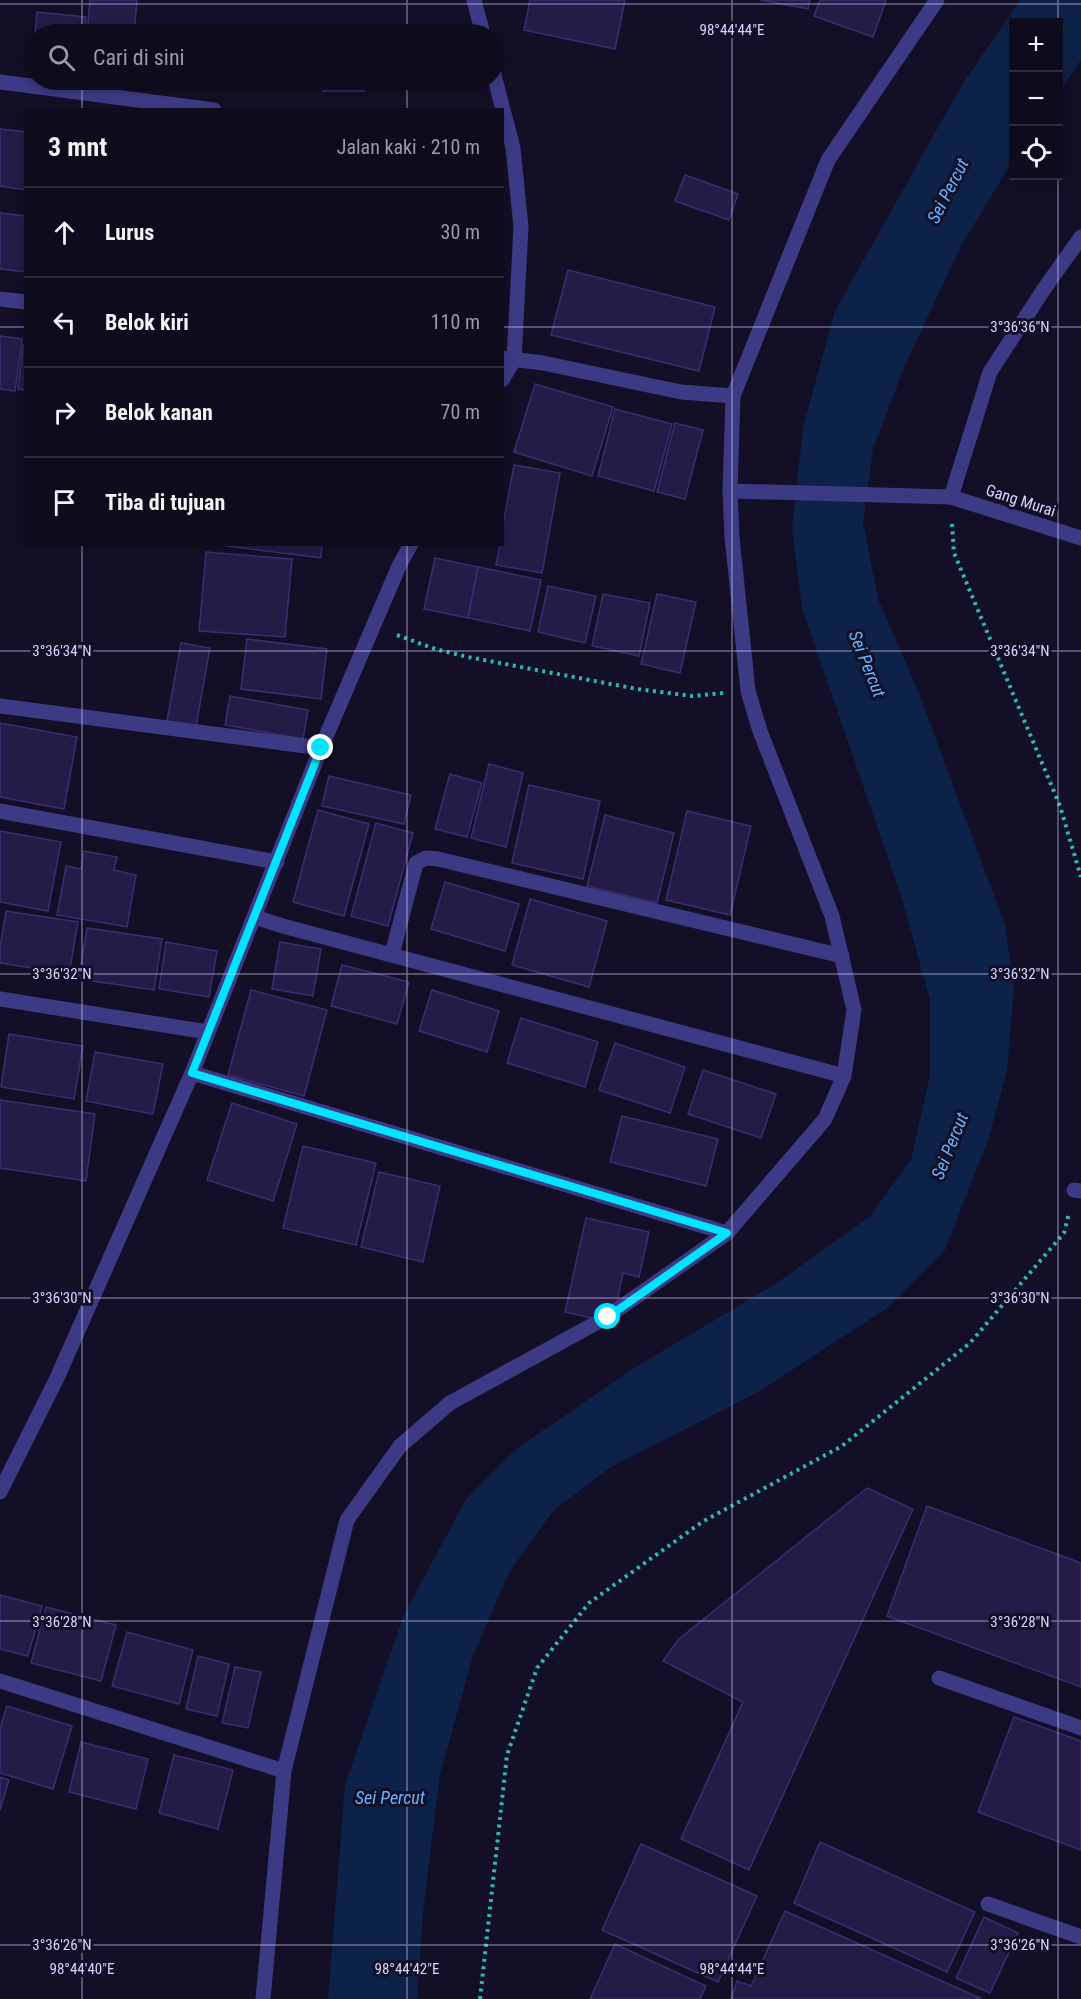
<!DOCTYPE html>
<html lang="id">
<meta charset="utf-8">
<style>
body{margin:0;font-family:"Roboto Condensed",sans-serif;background:#171425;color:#f1f3f6}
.controls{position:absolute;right:18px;top:18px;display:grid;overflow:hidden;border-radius:0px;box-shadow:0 3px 9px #0003}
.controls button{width:54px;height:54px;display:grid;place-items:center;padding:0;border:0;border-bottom:2px solid #2e2b3b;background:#0e0b1c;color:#f1f3f6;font:30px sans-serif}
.stop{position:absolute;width:18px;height:18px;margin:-14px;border:4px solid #00e5ff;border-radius:50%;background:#fff}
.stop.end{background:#00e5ff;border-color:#fff;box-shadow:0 2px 6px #0008}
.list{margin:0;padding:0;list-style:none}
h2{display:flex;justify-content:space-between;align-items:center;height:78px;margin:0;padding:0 24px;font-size:26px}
h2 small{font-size:20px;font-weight:400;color:#9b9ba3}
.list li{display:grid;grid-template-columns:39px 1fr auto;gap:18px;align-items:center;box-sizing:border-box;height:90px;padding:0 24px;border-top:2px solid #2e2b3b}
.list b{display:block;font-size:22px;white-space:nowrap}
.list em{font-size:20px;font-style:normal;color:#9b9ba3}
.icon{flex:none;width:33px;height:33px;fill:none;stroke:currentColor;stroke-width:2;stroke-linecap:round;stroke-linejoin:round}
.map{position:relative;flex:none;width:1081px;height:1999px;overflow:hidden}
.search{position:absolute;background:#0e0b1c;box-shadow:0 3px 9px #0003;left:24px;top:24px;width:480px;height:66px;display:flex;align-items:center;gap:15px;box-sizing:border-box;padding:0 21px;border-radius:33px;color:#9b9ba3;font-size:22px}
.panel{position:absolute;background:#0e0b1c;box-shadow:0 3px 9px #0003;left:24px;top:108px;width:480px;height:438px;border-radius:0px}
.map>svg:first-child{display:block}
.water{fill:#0c2248}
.building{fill:#241b47;stroke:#3b2d73;stroke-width:1.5}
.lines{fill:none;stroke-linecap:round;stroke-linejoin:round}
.path{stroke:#2fb8b0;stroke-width:4;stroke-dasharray:3 4.5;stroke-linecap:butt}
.minor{stroke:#3d3a85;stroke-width:15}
.route{stroke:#00e5ff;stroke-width:8}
.ticks{fill:none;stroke:#d9d4ff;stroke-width:1.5;stroke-opacity:0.45}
.labels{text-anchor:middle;stroke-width:6;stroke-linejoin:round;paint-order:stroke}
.street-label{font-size:16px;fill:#d9d4ff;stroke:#130f26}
.water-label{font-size:18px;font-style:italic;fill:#62b6ff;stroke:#130f26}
.ticks-label{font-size:15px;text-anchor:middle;fill:#d9d4ff;stroke:#130f26;stroke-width:6;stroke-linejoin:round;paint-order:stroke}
</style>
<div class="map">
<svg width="1081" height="1999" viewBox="0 0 1081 1999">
<rect width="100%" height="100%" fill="#130f26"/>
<!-- water -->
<polygon class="water" points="1020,0 1081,0 1081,60 1059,92 1058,22 1014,22 1013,160 961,246 905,365 873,449 863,522 878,599 918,691 1005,925 1014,986 1007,1071 988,1140 945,1250 887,1308 760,1391 611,1467 553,1511 508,1574 473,1656 440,1774 423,1912 417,1999 328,1999 345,1785 403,1617 466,1499 516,1449 634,1368 777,1283 870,1216 911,1160 930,1075 930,1000 902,899 802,608 792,528 803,427 835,311 963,83"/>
<!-- building -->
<g class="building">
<polygon points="90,0 137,0 134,34 87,34"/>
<polygon points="530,0 625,0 615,49 524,30"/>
<polygon points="760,0 810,0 808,9"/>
<polygon points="820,0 886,0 873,37 814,16"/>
<polygon points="37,12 86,17 84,34 35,34"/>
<rect x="323" y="80" width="41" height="11"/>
<polygon points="0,129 26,132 26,190 0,186"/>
<polygon points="685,175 738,194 729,220 675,201"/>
<polygon points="0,213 26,216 26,272 0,269"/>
<polygon points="568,270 715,307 699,371 551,335"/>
<polygon points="0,336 22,339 15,391 0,389"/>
<polygon points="23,345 26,345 26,390 18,389"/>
<polygon points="535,384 613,407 592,476 514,452"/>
<polygon points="615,409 672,424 654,491 598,476"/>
<polygon points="675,423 703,430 685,499 657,492"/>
<polygon points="514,465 560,473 542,573 496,565 500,544 502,544 502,531"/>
<polygon points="211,544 322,544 321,558"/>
<polygon points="206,552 292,559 285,637 199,631"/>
<polygon points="435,558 478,567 468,618 424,609"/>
<polygon points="478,567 541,580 530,631 468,618"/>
<polygon points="548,586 596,596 585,643 538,632"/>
<polygon points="603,594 650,603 639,656 592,646"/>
<polygon points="657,594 696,602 680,673 641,664"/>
<polygon points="247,639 327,649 321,699 241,689"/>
<polygon points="181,643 210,648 196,726 167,721"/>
<polygon points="230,696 308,710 303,739 225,725"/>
<polygon points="0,723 77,737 64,809 0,797"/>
<polygon points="489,764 523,773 506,847 471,838"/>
<polygon points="450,774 482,783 467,837 435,829"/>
<polygon points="329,776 411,795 404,824 322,806"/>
<polygon points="529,785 600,801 583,879 512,863"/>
<polygon points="318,810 369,824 344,916 293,902"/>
<polygon points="687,811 751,826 730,915 666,900"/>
<polygon points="605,815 674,833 657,903 587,886"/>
<polygon points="376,823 413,833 388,926 351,916"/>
<polygon points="0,831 61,842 48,911 0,902"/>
<polygon points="84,851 117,857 114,870 136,875 127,927 57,915 66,866 81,869"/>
<polygon points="445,882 519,904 505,951 431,929"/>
<polygon points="530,899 607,921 589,987 512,965"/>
<polygon points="6,911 78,922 69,974 0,963 0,948"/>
<polygon points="87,928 162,939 154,990 79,979"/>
<polygon points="166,942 217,951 209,997 159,989"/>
<polygon points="280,942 321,949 313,996 272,989"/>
<polygon points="342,965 409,982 397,1024 331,1006"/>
<polygon points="251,990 327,1010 304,1096 228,1075"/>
<polygon points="432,990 499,1011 487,1052 419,1031"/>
<polygon points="521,1018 598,1042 585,1087 507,1063"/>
<polygon points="9,1034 83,1046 74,1099 1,1087"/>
<polygon points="615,1043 685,1067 670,1113 599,1090"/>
<polygon points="95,1052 163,1064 153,1114 86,1101"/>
<polygon points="703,1070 776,1094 761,1138 688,1114"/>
<polygon points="0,1100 95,1114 86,1181 0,1168"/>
<polygon points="232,1103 297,1124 273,1201 207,1180"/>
<polygon points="622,1116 718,1139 706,1186 610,1162"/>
<polygon points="303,1146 376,1163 356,1245 283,1228"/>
<polygon points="379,1172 440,1186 423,1262 361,1247"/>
<polygon points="586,1218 649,1232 639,1277 623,1273 615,1311 603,1308 600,1320 565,1312"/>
<polygon points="867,1488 913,1509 749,1870 681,1839 743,1702 663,1661 679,1639"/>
<polygon points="927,1506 1081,1563 1081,1687 887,1616"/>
<polygon points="0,1595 42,1606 28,1656 0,1649"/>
<polygon points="46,1607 116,1625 101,1681 31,1663"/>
<polygon points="127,1632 193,1650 179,1704 112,1686"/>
<polygon points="198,1656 229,1664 217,1716 186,1709"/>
<polygon points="235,1667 261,1672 248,1728 222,1723"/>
<polygon points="7,1706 72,1726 53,1789 0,1773 0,1728"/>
<polygon points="1014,1717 1081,1741 1081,1850 978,1812"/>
<polygon points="81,1742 148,1759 136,1809 69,1792"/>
<polygon points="174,1755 233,1770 218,1829 159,1813"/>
<polygon points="0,1777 9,1780 0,1810"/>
<polygon points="820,1842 975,1912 947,1972 794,1903"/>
<polygon points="641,1844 757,1896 718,1982 602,1930"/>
<polygon points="785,1911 982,1999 731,1999 737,1981 751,1986"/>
<polygon points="984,1917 1018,1933 990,1993 956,1978"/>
<polygon points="615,1944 706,1986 700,1999 590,1999"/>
</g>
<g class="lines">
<!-- path -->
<g class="path">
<polyline points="952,524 954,553 1060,806 1081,877"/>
<polyline points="397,635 435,649 468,657 637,689 692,696 724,693"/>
<polyline points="480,1999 507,1755 537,1668 589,1603 702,1522 842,1446 970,1343 1064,1233 1069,1213"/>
</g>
<!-- minor -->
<g class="minor">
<polyline points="474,0 483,34"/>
<polyline points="494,75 513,148 521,227 514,360 502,380"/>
<polyline points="0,82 214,110"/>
<polyline points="0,299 26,302"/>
<polyline points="502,358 543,363 681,392 733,396"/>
<polyline points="730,491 951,497 1081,538"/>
<polyline points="951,497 990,372 1044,289 1081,237"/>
<polyline points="0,706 321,748"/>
<polyline points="0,811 277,862"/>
<polyline points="254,917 283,926 844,1076"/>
<polyline points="392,954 416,863 426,858 438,859 842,956"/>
<polyline points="0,999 208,1032"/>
<polyline points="192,1073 727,1233"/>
<polyline points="1074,1190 1081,1191"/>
<polyline points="0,1492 57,1378 192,1073 321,748 399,566 411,544"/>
<polyline points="939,1678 1081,1728"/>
<polyline points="0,1681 284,1771"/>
<polyline points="988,1904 1081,1937"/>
<polyline points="263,1999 284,1771 347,1520 400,1446 450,1403 607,1317 727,1233 825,1119 844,1076 854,1010 832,916 760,731 748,691 732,537 730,491 733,396 828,160 937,0"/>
</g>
</g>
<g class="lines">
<!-- route -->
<polyline class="route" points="321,748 192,1073 727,1233 608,1317"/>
</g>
<!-- ticks -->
<path class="ticks" d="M82,0v34M407,0v34M732,0v1999M1058,0v22M0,4h1081M82,80v30M407,80v30M1058,176v1823M0,327h26M502,327h579M82,544v1455M407,544v1455M0,651h1081M0,974h1081M0,1298h1081M0,1621h1081M0,1945h1081"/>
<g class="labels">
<!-- street labels -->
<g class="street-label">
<text transform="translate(1021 500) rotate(18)" y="6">Gang Murai</text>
</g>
<!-- water labels -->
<g class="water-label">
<text transform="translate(948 191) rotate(-63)" y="6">Sei Percut</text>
<text transform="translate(867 664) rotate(68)" y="6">Sei Percut</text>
<text transform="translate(950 1146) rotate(-68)" y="6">Sei Percut</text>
<text x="390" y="1804">Sei Percut</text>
</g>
</g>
<g class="ticks-label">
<text x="732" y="35">98°44'44"E</text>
<text x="1020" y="332">3°36'36"N</text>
<text x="62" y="656">3°36'34"N</text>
<text x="1020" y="656">3°36'34"N</text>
<text x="62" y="979">3°36'32"N</text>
<text x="1020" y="979">3°36'32"N</text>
<text x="62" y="1303">3°36'30"N</text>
<text x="1020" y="1303">3°36'30"N</text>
<text x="62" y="1627">3°36'28"N</text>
<text x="1020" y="1627">3°36'28"N</text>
<text x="62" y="1950">3°36'26"N</text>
<text x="1020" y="1950">3°36'26"N</text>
<text x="82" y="1974">98°44'40"E</text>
<text x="407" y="1974">98°44'42"E</text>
<text x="732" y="1974">98°44'44"E</text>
</g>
</svg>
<div class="controls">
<button>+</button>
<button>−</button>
<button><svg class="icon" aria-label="locate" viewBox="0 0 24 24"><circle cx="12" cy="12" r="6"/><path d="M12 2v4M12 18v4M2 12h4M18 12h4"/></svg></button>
</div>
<div class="stop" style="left:608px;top:1317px"></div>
<div class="stop end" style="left:321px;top:748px"></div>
<div class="search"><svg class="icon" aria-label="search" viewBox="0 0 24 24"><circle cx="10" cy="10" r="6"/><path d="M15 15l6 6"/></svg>Cari di sini</div>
<section class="panel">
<h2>3 mnt<small>Jalan kaki · 210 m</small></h2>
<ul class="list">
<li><svg class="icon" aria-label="ahead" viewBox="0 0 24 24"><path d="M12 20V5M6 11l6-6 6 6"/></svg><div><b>Lurus</b></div><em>30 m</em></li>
<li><svg class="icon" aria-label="left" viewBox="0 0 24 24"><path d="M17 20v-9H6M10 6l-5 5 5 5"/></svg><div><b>Belok kiri</b></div><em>110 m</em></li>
<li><svg class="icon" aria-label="right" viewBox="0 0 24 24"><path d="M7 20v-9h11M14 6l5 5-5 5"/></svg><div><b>Belok kanan</b></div><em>70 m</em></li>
<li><svg class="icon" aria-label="arrive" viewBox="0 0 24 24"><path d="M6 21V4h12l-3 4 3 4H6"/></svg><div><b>Tiba di tujuan</b></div></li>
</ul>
</section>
</div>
